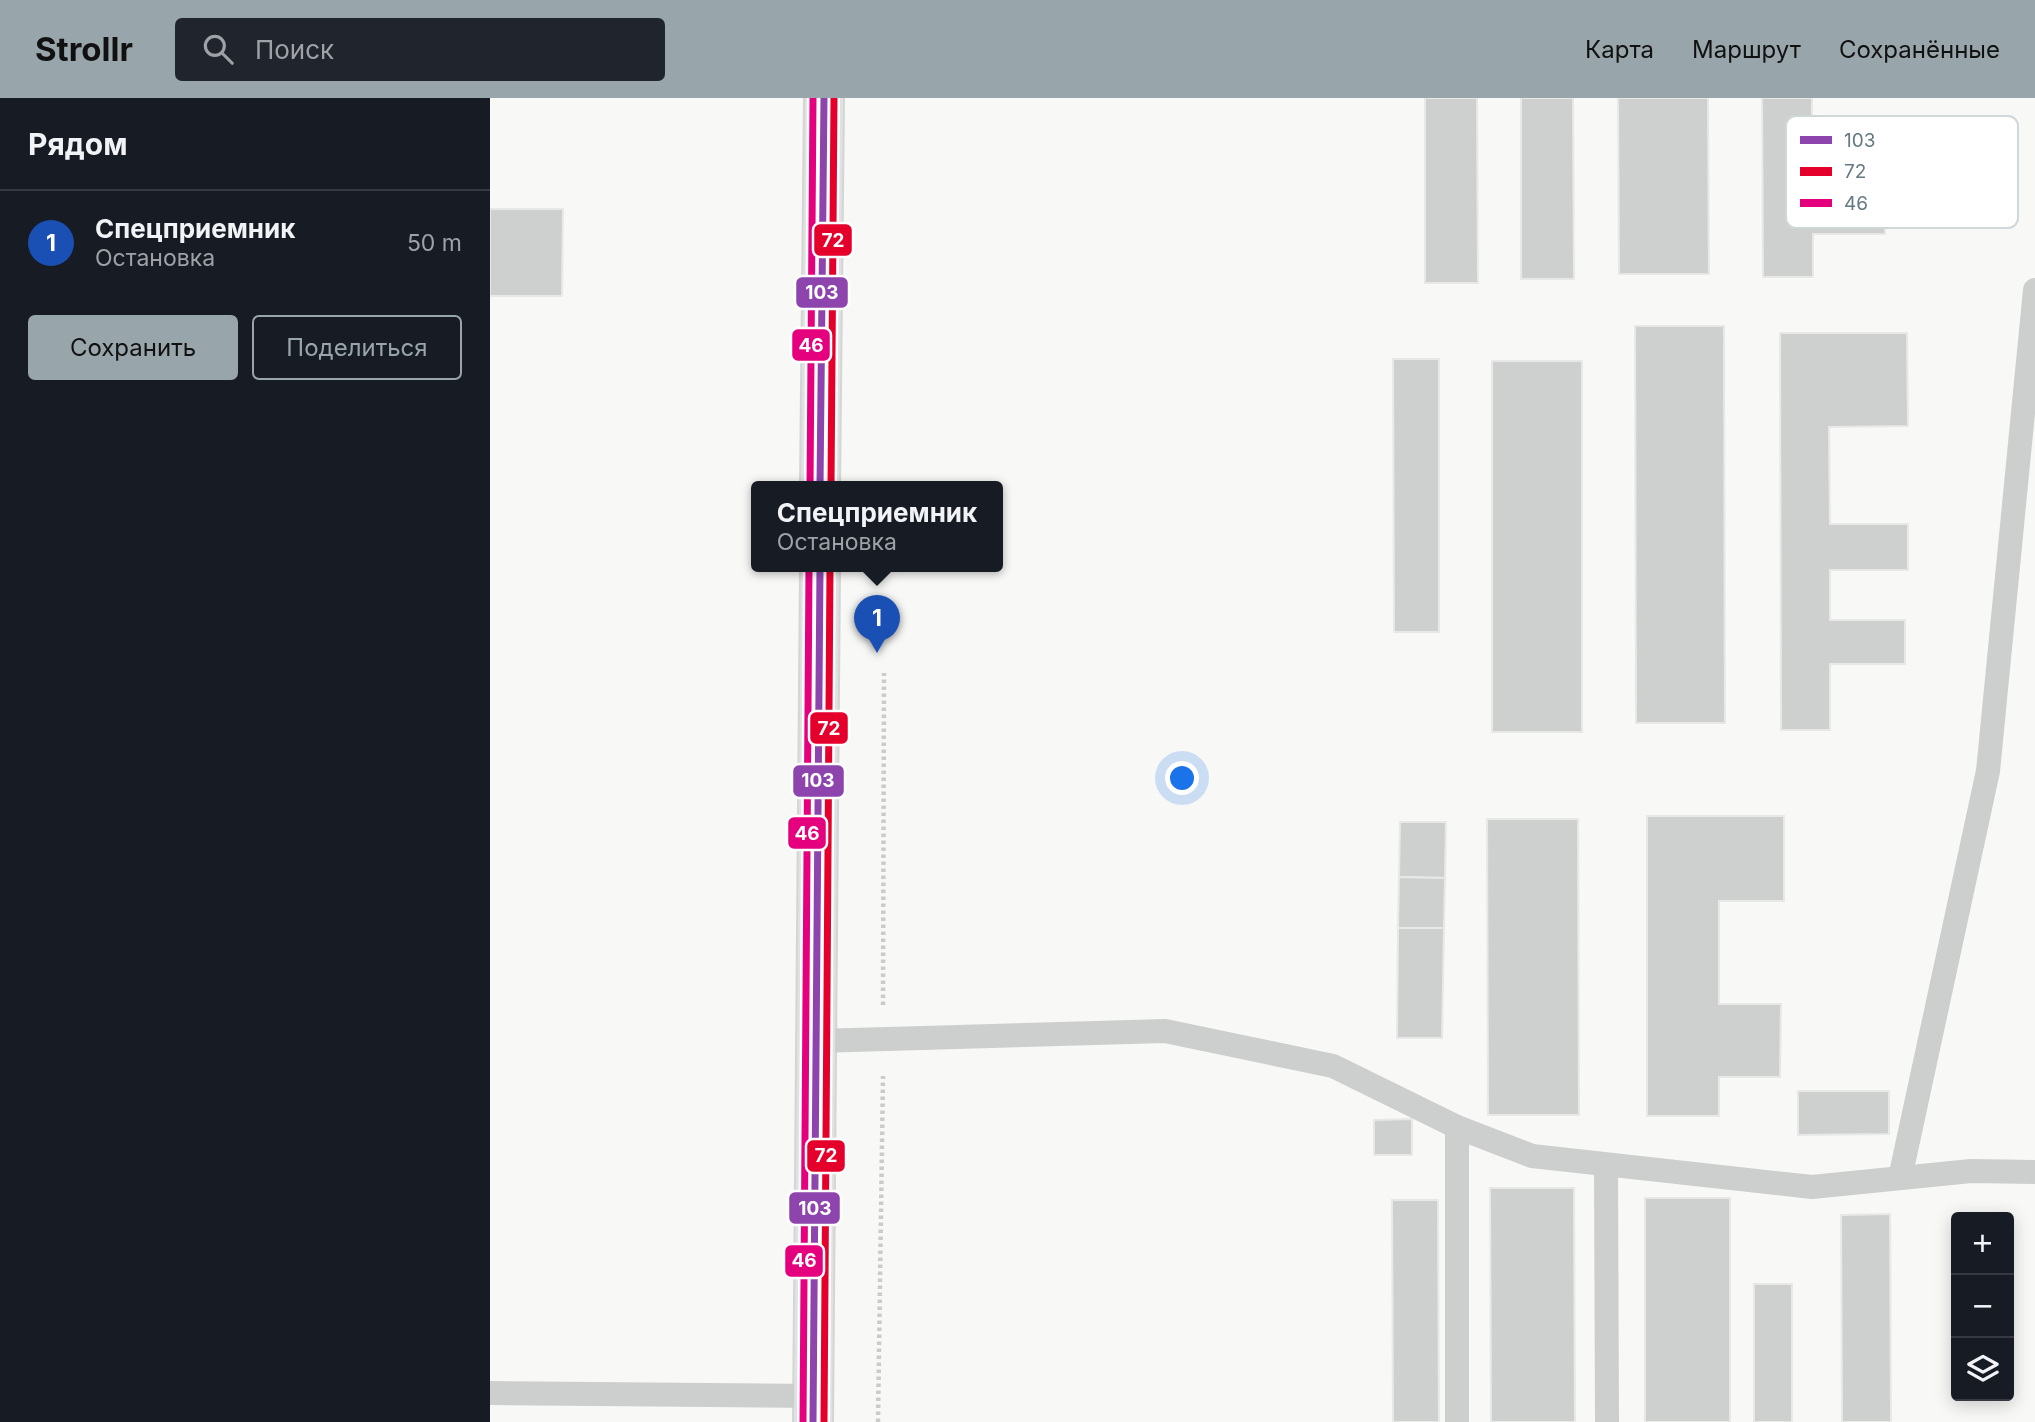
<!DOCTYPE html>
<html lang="ru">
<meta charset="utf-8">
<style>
body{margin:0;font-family:Inter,sans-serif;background:#20242c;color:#f1f3f6}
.controls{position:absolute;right:21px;bottom:21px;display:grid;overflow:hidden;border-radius:7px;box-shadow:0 4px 18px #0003}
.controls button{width:63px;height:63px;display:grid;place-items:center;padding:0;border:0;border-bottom:2px solid #363941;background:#171b24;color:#f1f3f6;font:35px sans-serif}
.you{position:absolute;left:693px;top:681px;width:24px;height:24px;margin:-18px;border:5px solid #fff;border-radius:50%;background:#1a73e8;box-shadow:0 0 0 10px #1a73e833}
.badge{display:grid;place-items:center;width:46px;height:46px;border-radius:50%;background:#98a5aa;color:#fff;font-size:23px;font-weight:700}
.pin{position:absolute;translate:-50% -58px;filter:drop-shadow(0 2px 4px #0008)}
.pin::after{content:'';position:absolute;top:37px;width:24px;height:21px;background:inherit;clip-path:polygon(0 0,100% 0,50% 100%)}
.popup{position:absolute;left:261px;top:383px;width:252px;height:91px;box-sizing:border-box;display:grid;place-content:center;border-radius:7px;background:#171b24;filter:drop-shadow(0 2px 5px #0005);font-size:23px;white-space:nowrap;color:#9ea1a6}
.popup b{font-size:26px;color:#f1f3f6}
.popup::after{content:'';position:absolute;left:50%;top:100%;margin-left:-14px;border:14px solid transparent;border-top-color:#171b24}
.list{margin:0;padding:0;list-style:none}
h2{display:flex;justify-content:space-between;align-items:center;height:91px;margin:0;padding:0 28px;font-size:30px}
h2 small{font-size:23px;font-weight:400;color:#9ea1a6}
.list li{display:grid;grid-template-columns:46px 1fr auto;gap:21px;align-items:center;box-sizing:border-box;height:105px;padding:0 28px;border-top:2px solid #363941}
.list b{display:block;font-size:26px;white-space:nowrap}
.list p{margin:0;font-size:23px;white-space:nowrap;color:#9ea1a6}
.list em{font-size:23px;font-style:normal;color:#9ea1a6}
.actions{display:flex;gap:14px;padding:21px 28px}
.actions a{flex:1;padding:16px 0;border:2px solid #98a5aa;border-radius:7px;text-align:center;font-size:24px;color:#98a5aa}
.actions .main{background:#98a5aa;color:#111}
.icon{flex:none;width:38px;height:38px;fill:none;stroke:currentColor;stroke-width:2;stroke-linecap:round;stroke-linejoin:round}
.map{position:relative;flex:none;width:1545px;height:1324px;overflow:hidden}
header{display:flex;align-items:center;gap:42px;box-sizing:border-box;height:98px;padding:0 35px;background:#98a5aa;color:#111}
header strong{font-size:33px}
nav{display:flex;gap:38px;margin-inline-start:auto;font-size:24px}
.search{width:490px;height:63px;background:#20242c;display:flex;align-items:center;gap:18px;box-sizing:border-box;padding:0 24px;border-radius:7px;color:#9ea1a6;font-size:26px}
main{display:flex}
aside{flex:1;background:#171b24}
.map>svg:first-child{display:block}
.building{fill:#ced0d0;stroke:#e8e8e6;stroke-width:2}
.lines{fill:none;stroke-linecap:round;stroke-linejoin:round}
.secondary-casing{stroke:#d4d5d5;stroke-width:42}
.path{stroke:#c9cbcc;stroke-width:4.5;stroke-dasharray:3.5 3.5;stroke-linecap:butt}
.lane{stroke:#cdcece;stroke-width:24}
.secondary{stroke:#e0e1e1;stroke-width:38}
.bus-1-casing{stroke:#fff;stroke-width:12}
.bus-2-casing{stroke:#fff;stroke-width:12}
.bus-3-casing{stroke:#fff;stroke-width:12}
.bus-1{stroke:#8e44ad;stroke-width:7}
.bus-2{stroke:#e4002b;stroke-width:7}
.bus-3{stroke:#e5007d;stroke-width:7}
.key{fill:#fff;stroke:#d0d7d9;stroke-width:2}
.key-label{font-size:19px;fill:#647981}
.line-badge{stroke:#fff;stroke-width:2.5}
.badge-label{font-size:19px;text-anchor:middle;font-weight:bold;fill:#fff}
</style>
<header>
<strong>Strollr</strong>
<div class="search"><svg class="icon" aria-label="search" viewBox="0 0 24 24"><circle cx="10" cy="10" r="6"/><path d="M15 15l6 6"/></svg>Поиск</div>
<nav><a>Карта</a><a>Маршрут</a><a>Сохранённые</a></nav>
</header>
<main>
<aside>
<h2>Рядом<small></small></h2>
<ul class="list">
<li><span class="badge" style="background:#1a4fb4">1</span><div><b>Спецприемник</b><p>Остановка</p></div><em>50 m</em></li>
</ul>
<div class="actions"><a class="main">Сохранить</a><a>Поделиться</a></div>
</aside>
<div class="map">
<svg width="1545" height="1324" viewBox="0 0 1545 1324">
<rect width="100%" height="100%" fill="#f8f8f7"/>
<!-- building -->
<g class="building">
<polygon points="935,0 987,0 988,185 935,185"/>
<polygon points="1031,0 1083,0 1084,181 1031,181"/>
<polygon points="1128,0 1218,0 1219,176 1129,176"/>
<polygon points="1272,0 1322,0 1322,83 1395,83 1395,136 1323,136 1323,179 1273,179"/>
<polygon points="0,111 73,111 72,198 0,198"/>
<polygon points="1145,228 1234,228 1235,625 1146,625"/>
<polygon points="1290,235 1417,235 1418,328 1339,329 1340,426 1418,426 1418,472 1340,472 1340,522 1415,522 1415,566 1340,566 1340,632 1291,632"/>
<polygon points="903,261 949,261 949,534 904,534"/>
<rect x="1002" y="263" width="90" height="371"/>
<polygon points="1157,718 1294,718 1294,803 1229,803 1229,906 1291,906 1290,979 1229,979 1229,1018 1157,1018"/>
<polygon points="997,721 1088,721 1089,1017 998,1017"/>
<polygon points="910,724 956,724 955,780 909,779"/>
<polygon points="909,779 955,780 954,830 908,830"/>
<polygon points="908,830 954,830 952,940 907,940"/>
<polygon points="1308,993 1399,993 1399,1036 1308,1037"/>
<polygon points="922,1021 922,1057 884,1057 884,1022"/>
<polygon points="1000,1090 1084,1090 1085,1324 1001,1324"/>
<rect x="1155" y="1100" width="85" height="224"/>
<polygon points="902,1102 948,1102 949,1324 903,1324"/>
<polygon points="1400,1116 1401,1324 1352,1324 1351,1117"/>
<rect x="1264" y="1186" width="38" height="138"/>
</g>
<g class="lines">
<defs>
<g id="secondary">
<polyline points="330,389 334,0"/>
<polyline points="323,1324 330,469"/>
</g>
</defs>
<!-- secondary casing -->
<use href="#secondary" class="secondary-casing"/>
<!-- path -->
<g class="path">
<polyline points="393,907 394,575"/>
<polyline points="388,1324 393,978"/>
</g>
<!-- lane -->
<g class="lane">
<polyline points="326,943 675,933 843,968 967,1029 1042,1058 1322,1089 1481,1073 1545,1074"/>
<polyline points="967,1029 967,1324"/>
<polyline points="1116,1067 1117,1324"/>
<polyline points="1410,1080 1498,673 1545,192"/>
<polyline points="0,1295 323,1298"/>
</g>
<!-- secondary -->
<use href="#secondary" class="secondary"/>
<defs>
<g id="bus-1">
<polyline points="330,389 334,0"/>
<polyline points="323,1324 330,469"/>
</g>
<g id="bus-2">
<polyline points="341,389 344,0"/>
<polyline points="334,1324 340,469"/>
</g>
<g id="bus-3">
<polyline points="320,389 323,0"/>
<polyline points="313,1324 319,469"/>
</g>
</defs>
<!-- bus-1 casing -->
<use href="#bus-1" class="bus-1-casing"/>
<!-- bus-2 casing -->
<use href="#bus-2" class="bus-2-casing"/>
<!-- bus-3 casing -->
<use href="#bus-3" class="bus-3-casing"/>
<!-- bus-1 -->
<use href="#bus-1" class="bus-1"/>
<!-- bus-2 -->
<use href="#bus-2" class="bus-2"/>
<!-- bus-3 -->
<use href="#bus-3" class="bus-3"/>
</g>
<!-- legend -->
<rect x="1296" y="18" width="232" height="112" rx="10" class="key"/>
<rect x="1310" y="38" width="32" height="8" fill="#8e44ad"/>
<rect x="1310" y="69" width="32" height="9" fill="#e4002b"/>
<rect x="1310" y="101" width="32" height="8" fill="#e5007d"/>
<g class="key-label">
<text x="1354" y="49">103</text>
<text x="1354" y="80">72</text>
<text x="1354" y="112">46</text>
</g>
<g class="line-badge">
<rect x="323" y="125" width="40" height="34" rx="7" fill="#e4002b"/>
<rect x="305" y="178" width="54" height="33" rx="7" fill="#8e44ad"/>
<rect x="301" y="230" width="40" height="34" rx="7" fill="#e5007d"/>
<rect x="319" y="613" width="40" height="34" rx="7" fill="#e4002b"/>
<rect x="302" y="666" width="53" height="34" rx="7" fill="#8e44ad"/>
<rect x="297" y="718" width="40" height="34" rx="7" fill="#e5007d"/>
<rect x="316" y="1041" width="40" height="34" rx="7" fill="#e4002b"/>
<rect x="298" y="1093" width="53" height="34" rx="7" fill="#8e44ad"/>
<rect x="294" y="1146" width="40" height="34" rx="7" fill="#e5007d"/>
</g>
<g class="badge-label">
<text x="343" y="149">72</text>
<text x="332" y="201">103</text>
<text x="321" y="254">46</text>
<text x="339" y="637">72</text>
<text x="328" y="689">103</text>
<text x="317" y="742">46</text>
<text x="336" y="1064">72</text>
<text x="325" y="1117">103</text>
<text x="314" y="1169">46</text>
</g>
</svg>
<div class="controls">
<button>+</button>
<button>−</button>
<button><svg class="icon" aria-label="layers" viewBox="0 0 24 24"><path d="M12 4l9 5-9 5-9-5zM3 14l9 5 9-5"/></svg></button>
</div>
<div class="you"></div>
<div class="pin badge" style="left:387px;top:555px;background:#1a4fb4">1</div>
<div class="popup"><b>Спецприемник</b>Остановка</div>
</div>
</main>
